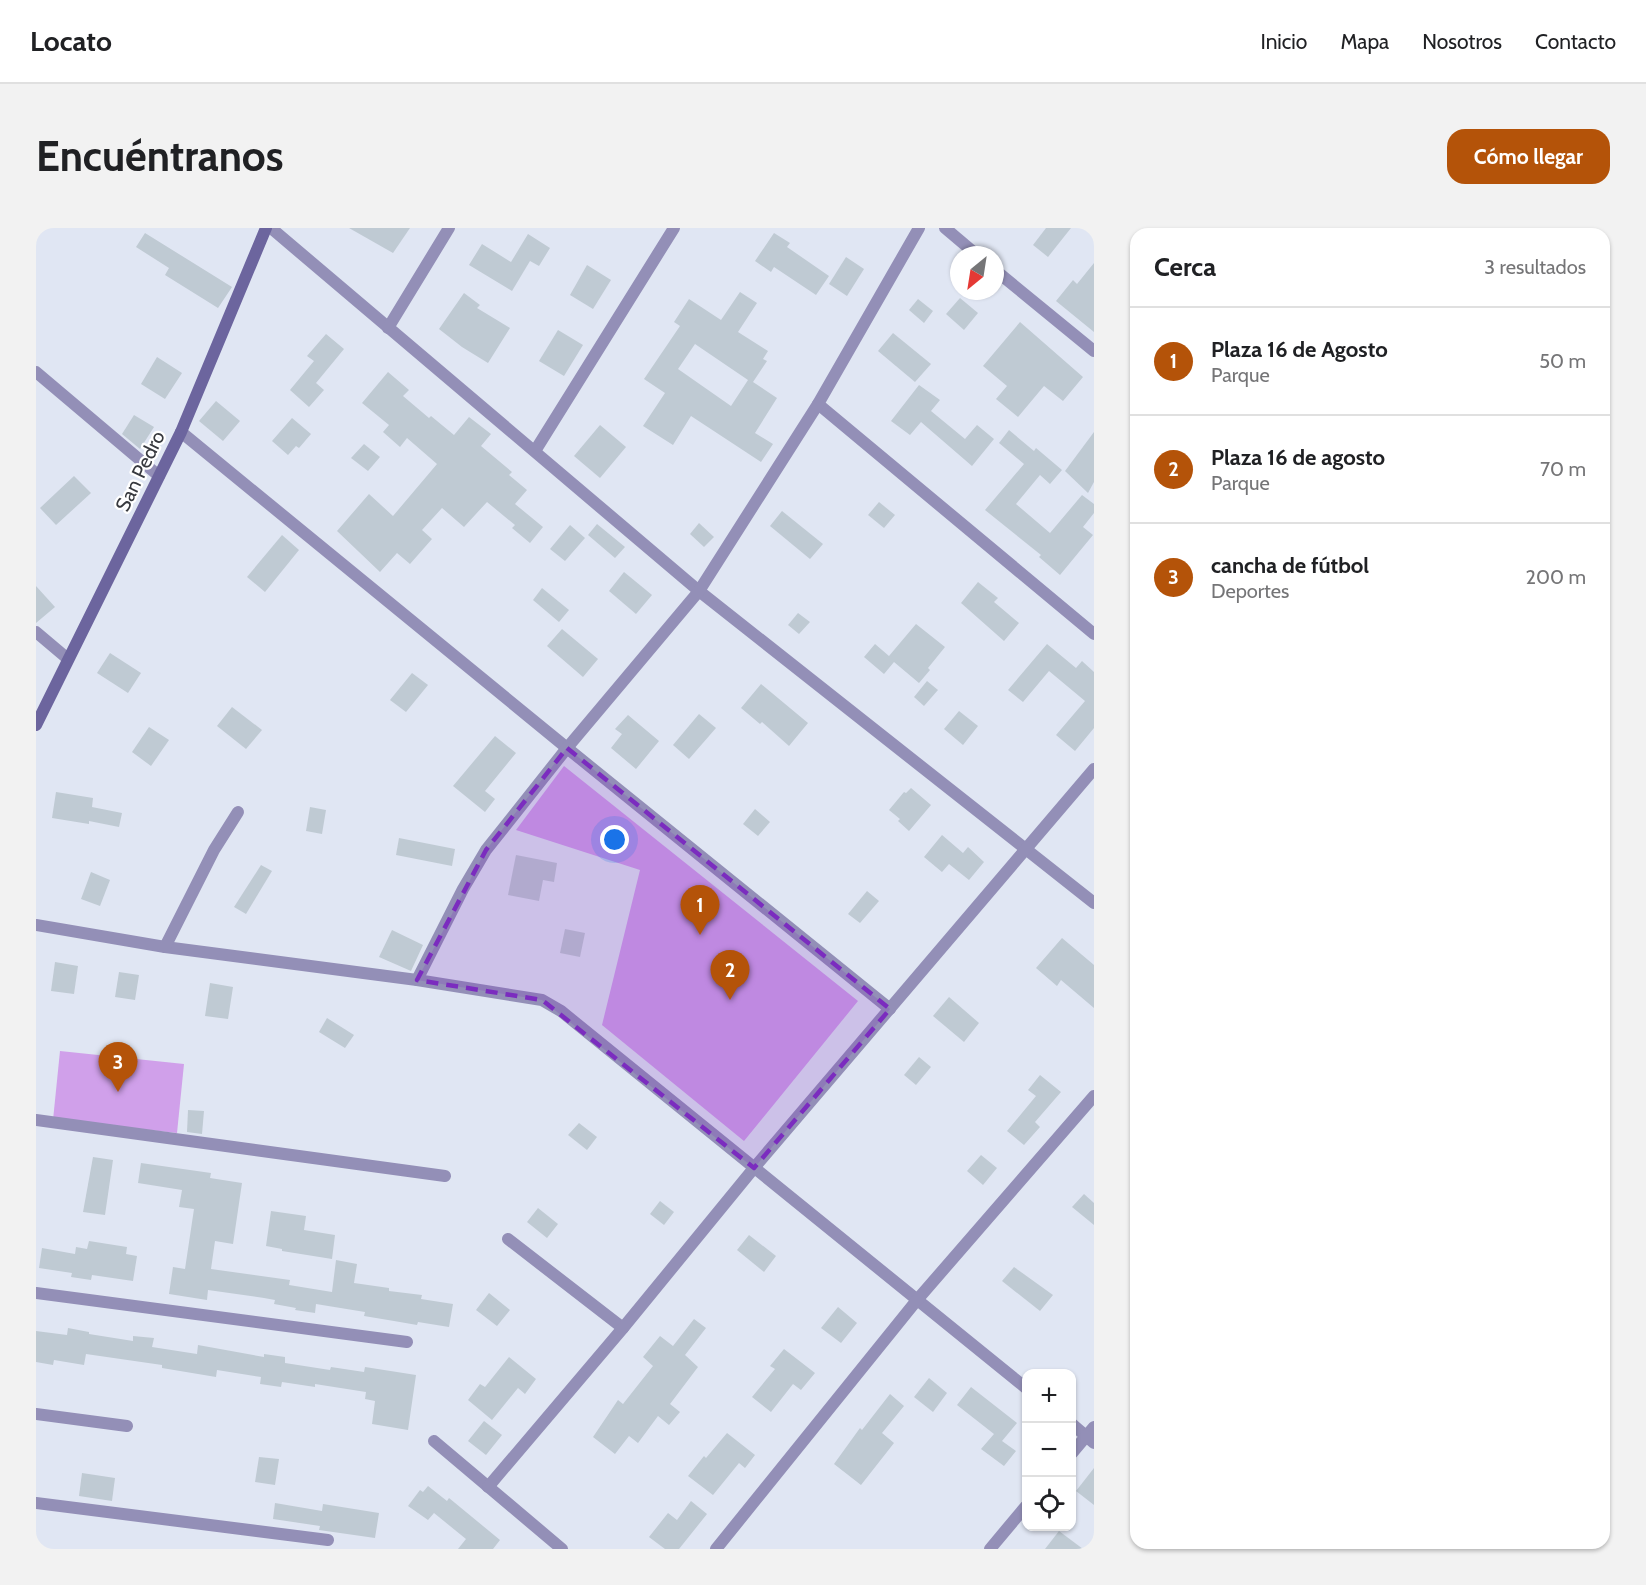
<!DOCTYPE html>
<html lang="es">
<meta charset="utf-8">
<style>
body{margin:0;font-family:Cabin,sans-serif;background:#f2f2f2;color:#202124}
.controls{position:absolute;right:18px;bottom:18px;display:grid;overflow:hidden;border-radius:12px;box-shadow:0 2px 4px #0004}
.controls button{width:54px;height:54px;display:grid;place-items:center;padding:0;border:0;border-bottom:2px solid #e0e0e0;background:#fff;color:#202124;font:30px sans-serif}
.compass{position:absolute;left:914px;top:18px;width:54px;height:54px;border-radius:50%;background:#fff;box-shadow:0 2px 4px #0004;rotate:210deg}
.you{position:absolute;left:579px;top:612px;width:21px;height:21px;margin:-15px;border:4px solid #fff;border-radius:50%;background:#1a73e8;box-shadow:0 0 0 9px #1a73e833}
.badge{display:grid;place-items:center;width:39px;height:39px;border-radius:50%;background:#b45309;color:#fff;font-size:20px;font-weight:700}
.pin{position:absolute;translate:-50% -50px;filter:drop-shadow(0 2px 3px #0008)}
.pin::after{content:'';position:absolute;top:32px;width:21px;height:18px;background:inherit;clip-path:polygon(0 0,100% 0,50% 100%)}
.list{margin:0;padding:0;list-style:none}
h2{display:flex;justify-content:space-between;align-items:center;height:78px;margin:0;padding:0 24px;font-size:26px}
h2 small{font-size:20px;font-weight:400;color:#757577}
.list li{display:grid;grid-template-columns:39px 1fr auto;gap:18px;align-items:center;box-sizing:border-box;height:108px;padding:0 24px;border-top:2px solid #e0e0e0}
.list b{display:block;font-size:22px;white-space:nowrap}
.list p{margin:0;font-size:20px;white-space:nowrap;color:#757577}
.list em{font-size:20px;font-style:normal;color:#757577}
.icon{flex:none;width:33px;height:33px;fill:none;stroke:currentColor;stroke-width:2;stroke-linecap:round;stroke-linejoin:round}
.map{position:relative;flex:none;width:1058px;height:1321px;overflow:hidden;border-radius:18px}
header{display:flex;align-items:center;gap:36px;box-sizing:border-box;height:84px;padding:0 30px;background:#fff;border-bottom:2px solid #e0e0e0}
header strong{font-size:28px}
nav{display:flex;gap:33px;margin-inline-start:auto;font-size:21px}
.intro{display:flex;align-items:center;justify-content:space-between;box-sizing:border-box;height:144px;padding:0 36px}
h1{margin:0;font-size:42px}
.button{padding:15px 27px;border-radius:18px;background:#b45309;color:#fff;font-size:21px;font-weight:700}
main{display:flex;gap:36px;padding:0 36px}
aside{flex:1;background:#fff;border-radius:18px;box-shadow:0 2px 4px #0004}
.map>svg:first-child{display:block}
.green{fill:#d0a0ea}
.building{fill:#bfcad3;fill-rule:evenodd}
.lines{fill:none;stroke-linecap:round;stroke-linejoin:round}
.minor{stroke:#938fb7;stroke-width:12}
.secondary{stroke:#6c659e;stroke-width:12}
.marked{fill:#7b2cbf;fill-opacity:0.2;stroke:#7b2cbf;stroke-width:4.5;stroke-dasharray:12 8;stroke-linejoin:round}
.labels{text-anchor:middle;stroke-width:4.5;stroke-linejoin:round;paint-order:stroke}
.street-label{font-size:20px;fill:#37393e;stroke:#fff}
</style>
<header>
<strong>Locato</strong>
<nav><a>Inicio</a><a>Mapa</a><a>Nosotros</a><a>Contacto</a></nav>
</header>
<div class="intro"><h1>Encuéntranos</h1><a class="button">Cómo llegar</a></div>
<main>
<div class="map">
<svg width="1058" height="1321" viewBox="0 0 1058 1321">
<rect width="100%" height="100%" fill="#e0e6f3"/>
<!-- green -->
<g class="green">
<polygon points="528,538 822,773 708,913 566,797 604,642 480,602"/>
<polygon points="24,823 148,836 141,905 17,892"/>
</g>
<!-- building -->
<g class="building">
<polygon points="313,0 374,0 357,25"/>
<polygon points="1010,0 1035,0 1012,29 997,17"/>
<polygon points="109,5 196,59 182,80 129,47 133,40 100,19"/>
<polygon points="738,5 754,15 751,19 793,48 780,67 738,39 735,44 719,33"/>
<polygon points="492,6 514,20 503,38 494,33 476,63 433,37 446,16 475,34"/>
<polygon points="810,29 828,41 811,68 793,56"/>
<polygon points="1058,35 1058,104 1020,73 1037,52 1041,56"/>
<polygon points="551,37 575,52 557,81 534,67"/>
<path d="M704,64l17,11 -19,29 30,19 -5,8 4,2 -14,21 24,16 -22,35 18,11 -12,18 -70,-46 -18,29 -30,-19 22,-33 -21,-14 36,-53 -6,-4 15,-23 32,21zM659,116l53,36 -17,26 -53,-37z"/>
<polygon points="428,65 444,77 441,80 474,100 452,135 426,119 403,101"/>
<polygon points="924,70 942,85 928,102 910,86"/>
<polygon points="882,71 897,83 888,95 873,82"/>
<polygon points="984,94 1047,149 1027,173 1008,158 982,189 960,171 971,158 947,138"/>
<polygon points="522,102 547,117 528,148 503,133"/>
<polygon points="857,105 895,136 879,154 842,123"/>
<polygon points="290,106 308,121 280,155 288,162 273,179 254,162 278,133 271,128"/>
<polygon points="121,129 146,145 129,171 105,156"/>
<polygon points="352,144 373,162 367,168 393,190 395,188 418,207 433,189 455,206 445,218 476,244 473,247 491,262 479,276 507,299 494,315 476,300 479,297 451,274 428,299 406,280 386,302 396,311 374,336 361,325 344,344 301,303 333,266 357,288 401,236 371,210 364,219 347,204 353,197 326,175"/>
<polygon points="883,157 904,172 895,183 929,211 941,197 958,211 936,238 885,194 874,207 855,193"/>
<polygon points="180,173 204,193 187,213 163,193"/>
<polygon points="98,187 118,199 104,221 86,206"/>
<polygon points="256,190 275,206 263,220 260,218 252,227 236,213"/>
<polygon points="564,197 590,219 564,250 538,228"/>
<polygon points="973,202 998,223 1000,220 1026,242 1014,256 1004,247 980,276 1014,305 1046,267 1058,276 1058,285 1047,299 1057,307 1024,347 1003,329 1005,327 949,282 988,236 963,215"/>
<polygon points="1058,204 1058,254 1052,265 1029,243"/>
<polygon points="328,216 344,229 332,243 315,230"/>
<polygon points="38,248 55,265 20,297 4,280"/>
<polygon points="843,274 859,287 848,300 832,287"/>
<polygon points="746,283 787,316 774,331 734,298"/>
<polygon points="663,295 678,309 668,319 654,306"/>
<polygon points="561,296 589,319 579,330 552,307"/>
<polygon points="534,297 549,310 529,333 514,321"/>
<polygon points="246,307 263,322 229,364 211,349"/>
<polygon points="588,344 616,367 600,386 573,363"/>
<polygon points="942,354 962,370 958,374 983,395 968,413 925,375"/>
<polygon points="0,358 19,379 0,395"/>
<polygon points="506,360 533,382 523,394 497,372"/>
<polygon points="762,385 774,394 763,406 752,397"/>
<polygon points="880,396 909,419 892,440 894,442 883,455 858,434 848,446 828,429 839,416 853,428"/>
<polygon points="526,401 562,431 547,449 511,418"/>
<polygon points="1011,416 1040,440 1046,433 1058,444 1058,500 1039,523 1020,507 1049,473 1013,443 987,474 972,462"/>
<polygon points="74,425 105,445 92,465 61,445"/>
<polygon points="376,445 392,457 370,484 354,472"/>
<polygon points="891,453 902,462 888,478 878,469"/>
<polygon points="725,456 772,495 753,518 726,494 724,496 705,480"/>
<polygon points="196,479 226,502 210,521 181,498"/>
<polygon points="923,483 942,498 927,517 908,501"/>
<polygon points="663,486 680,500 653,531 637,517"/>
<polygon points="592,487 623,513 600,541 575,520 586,506 579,501"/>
<polygon points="113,499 133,512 115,538 96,524"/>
<polygon points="459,508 480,525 449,563 459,571 449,584 417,558"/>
<polygon points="875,560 895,577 873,603 862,593 864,591 853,582 868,564 870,565"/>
<polygon points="20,564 57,570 56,579 86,585 83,599 53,593 53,596 16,590"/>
<polygon points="274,579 290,582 286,606 270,603"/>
<polygon points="719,581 734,594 722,608 707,596"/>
<polygon points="906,607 927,625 932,619 948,634 933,652 913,636 906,644 888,629"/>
<polygon points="363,610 419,621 416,638 360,627"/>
<polygon points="480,627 521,635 518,654 507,652 503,673 472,667"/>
<polygon points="225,637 236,643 210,686 198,679"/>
<polygon points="55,644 74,652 64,678 45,671"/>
<polygon points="831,663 843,673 824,695 812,686"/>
<polygon points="529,701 549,705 544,729 524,725"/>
<polygon points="356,702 387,717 375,743 343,729"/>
<polygon points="1026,710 1058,737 1058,780 1025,752 1021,758 1000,740"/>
<polygon points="19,734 42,738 38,766 15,763"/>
<polygon points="83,744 103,747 99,772 79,769"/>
<polygon points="174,755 197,759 192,791 169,788"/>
<polygon points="913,769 943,795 928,814 897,788"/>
<polygon points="291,790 318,807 309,820 283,804"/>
<polygon points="883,829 895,839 880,857 868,847"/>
<polygon points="1004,847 1025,864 999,894 1004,899 988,917 971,903 1000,868 992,862"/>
<polygon points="152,882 168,883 166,906 151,904"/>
<polygon points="543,895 561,909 551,922 532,907"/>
<polygon points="945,927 961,940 947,957 931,943"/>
<polygon points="57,929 77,932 69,987 47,984"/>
<polygon points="105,935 175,945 174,950 206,955 197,1016 179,1013 175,1041 254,1052 253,1057 296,1064 300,1032 321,1036 318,1055 353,1060 353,1063 386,1067 385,1071 417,1076 413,1099 382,1094 381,1097 358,1093 328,1088 329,1084 280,1076 279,1085 259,1082 260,1080 238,1076 239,1072 228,1070 172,1062 171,1072 133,1066 137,1039 149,1041 158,981 143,979 146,962 102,955"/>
<polygon points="1048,966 1058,975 1058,997 1036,979"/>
<polygon points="624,973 638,984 628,997 614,986"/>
<polygon points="502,980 522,996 511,1010 491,994"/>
<polygon points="235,983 270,988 268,1002 299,1007 296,1031 246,1023 246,1021 230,1018"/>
<polygon points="713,1007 740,1028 728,1044 701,1022"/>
<polygon points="53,1013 91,1019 90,1026 101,1028 97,1053 56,1047 55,1052 35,1049 36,1045 3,1040 6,1020 39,1026 40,1019 51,1021"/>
<polygon points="978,1039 1017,1067 1004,1083 966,1053"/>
<polygon points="453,1065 474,1082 461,1098 440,1082"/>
<polygon points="802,1079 821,1095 805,1115 785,1100"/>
<polygon points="658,1091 670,1100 649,1127 662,1139 634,1176 644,1184 633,1197 622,1188 602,1215 593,1208 579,1226 557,1209 582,1172 587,1176 617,1138 607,1129 624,1108 637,1118"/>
<polygon points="32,1100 53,1104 53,1106 97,1113 97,1108 118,1110 116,1119 161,1126 162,1117 228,1129 228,1126 249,1129 249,1135 294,1142 295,1139 328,1144 329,1139 380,1147 372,1202 336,1196 339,1173 329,1171 330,1164 279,1156 279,1159 246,1154 245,1159 224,1156 225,1149 181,1142 180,1149 126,1140 126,1137 50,1126 48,1137 18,1132 17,1137 0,1134 0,1103 31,1107"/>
<polygon points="748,1121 779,1145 765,1162 757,1156 735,1184 716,1169 739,1141 734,1138"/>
<polygon points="473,1129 500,1151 489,1166 482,1160 456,1192 432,1172 444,1156 449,1159"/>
<polygon points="893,1150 911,1165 897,1184 878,1169"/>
<polygon points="935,1159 981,1195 966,1213 980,1223 968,1238 945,1221 958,1206 921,1177"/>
<polygon points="854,1166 868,1178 846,1205 858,1215 825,1257 798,1236 824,1200 826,1202"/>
<polygon points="448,1193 466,1207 450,1227 432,1213"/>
<polygon points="691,1205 719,1227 709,1240 703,1235 677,1267 652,1248 668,1228 670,1230"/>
<polygon points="223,1229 243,1231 239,1257 219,1254"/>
<polygon points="1058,1240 1058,1277 1040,1263"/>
<polygon points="46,1245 79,1250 76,1273 43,1268"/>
<polygon points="392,1258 411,1273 413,1270 464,1312 457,1321 422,1321 430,1311 398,1285 392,1292 372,1278 384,1262 387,1264"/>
<polygon points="655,1273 671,1286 643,1321 629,1321 613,1309 632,1285 641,1292"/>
<polygon points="239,1275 286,1283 287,1276 343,1285 339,1310 283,1302 284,1298 237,1291"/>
<polygon points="1023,1303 1047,1321 1009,1321"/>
</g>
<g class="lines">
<!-- minor -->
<g class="minor">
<polyline points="235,0 663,363 1058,675"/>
<polyline points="909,0 941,27"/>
<polyline points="959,42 1058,123"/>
<polyline points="352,100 413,0"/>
<polyline points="0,144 123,248"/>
<polyline points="782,176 1058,406"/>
<polyline points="145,204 531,520 854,781"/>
<polyline points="499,223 638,0"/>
<polyline points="0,404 32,431"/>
<polyline points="0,697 129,719 381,752 506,772 525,783 990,1160"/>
<polyline points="129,719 178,622 202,584"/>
<polyline points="381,752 427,661 450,622 531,520 663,363 782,176 883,0"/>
<polyline points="0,892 409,948"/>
<polyline points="472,1011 587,1100"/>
<polyline points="0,1065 371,1114"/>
<polyline points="0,1186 91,1198"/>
<polyline points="1036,1196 1058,1215"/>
<polyline points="398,1213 526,1321"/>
<polyline points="1036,1225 1058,1199"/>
<polyline points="452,1259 587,1100 718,940 1058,541"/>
<polyline points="0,1275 292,1312"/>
<polyline points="680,1321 881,1072 1058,868"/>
<polyline points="954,1321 990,1278"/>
</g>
<!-- secondary -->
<polyline class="secondary" points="0,497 145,204 230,0"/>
</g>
<!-- marked area -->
<path class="marked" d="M531,520l323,261 -136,159 -212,-168 -125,-20 69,-130z"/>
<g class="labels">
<!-- street labels -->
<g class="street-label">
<text transform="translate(104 243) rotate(-64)" y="7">San Pedro</text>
</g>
</g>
</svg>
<div class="controls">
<button>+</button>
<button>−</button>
<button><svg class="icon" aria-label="locate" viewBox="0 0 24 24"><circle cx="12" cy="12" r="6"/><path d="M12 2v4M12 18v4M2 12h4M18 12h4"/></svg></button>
</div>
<svg class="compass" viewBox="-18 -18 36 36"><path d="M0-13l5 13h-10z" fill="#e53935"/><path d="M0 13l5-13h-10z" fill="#757577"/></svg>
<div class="you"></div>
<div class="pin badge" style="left:664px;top:707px">1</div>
<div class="pin badge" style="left:694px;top:772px">2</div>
<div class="pin badge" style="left:82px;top:864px">3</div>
</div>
<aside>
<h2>Cerca<small>3 resultados</small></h2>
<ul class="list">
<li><span class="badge">1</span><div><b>Plaza 16 de Agosto</b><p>Parque</p></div><em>50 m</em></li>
<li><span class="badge">2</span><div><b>Plaza 16 de agosto</b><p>Parque</p></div><em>70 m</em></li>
<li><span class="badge">3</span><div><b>cancha de fútbol</b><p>Deportes</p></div><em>200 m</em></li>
</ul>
</aside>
</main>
